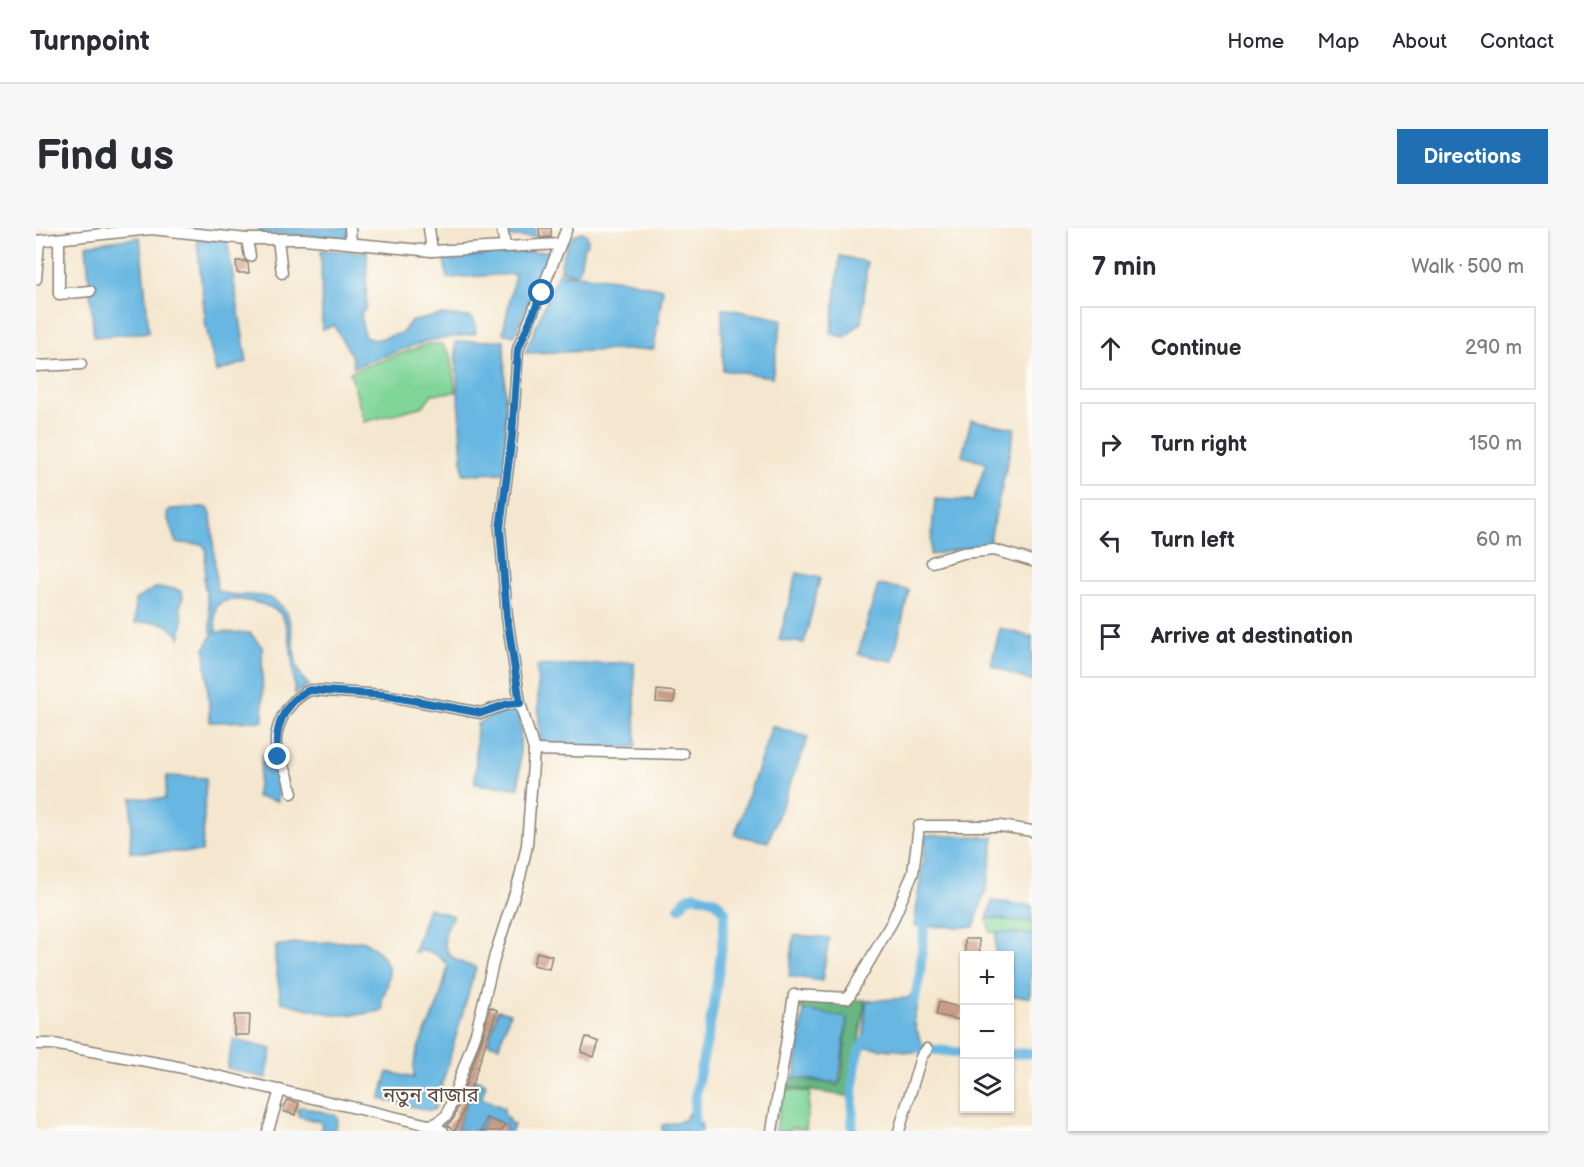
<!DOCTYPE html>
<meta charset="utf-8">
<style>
body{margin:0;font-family:"Balsamiq Sans","Noto Sans Bengali",sans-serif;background:#f7f7f7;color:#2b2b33}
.controls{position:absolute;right:18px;bottom:18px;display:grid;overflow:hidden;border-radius:0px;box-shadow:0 2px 4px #0004}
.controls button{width:54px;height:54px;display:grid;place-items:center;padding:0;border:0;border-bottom:2px solid #e1e1e2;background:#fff;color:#2b2b33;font:30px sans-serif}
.stop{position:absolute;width:18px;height:18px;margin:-14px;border:4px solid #1f6fb2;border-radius:50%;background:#fff}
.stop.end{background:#1f6fb2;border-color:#fff;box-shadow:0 2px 6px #0008}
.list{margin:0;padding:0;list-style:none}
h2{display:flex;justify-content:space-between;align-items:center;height:78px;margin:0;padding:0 24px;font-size:26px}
h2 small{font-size:20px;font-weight:400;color:#7c7c81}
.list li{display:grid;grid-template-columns:39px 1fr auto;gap:18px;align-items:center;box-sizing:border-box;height:84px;margin:0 12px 12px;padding:0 12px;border:2px solid #e1e1e2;border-radius:0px}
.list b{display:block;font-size:22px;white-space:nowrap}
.list em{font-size:20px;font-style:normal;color:#7c7c81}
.icon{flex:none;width:33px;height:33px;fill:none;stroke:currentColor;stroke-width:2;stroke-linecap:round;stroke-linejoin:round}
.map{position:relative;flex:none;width:996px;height:903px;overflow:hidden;border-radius:0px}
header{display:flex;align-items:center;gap:36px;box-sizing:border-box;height:84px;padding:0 30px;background:#fff;border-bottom:2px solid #e1e1e2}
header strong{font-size:28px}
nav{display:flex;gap:33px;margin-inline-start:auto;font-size:21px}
.intro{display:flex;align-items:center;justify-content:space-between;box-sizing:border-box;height:144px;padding:0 36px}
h1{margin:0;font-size:42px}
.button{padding:15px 27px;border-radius:0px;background:#1f6fb2;color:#fff;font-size:21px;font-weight:700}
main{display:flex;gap:36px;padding:0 36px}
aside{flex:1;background:#fff;border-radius:0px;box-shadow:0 2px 4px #0004}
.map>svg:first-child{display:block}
.green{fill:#80d599;stroke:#4e785a;stroke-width:1.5}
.forest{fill:#68b681;stroke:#42694e;stroke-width:1.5}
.water{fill:#67b7e2;stroke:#426a7f;stroke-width:1.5}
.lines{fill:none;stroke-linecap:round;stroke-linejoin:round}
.canal{stroke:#67b7e2;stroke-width:10}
.building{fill:#cb9b84}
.street-casing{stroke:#888276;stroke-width:13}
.street{stroke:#fff;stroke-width:10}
.route{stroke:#1f6fb2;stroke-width:8}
.labels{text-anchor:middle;stroke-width:4.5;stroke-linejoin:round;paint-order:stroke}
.neighbourhood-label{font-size:20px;fill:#594840;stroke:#fdfcf7}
</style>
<header>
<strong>Turnpoint</strong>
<nav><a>Home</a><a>Map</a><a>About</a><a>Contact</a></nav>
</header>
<div class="intro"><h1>Find us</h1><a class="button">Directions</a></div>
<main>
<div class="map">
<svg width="996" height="903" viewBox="0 0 996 903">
<rect width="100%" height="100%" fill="#fdfcf7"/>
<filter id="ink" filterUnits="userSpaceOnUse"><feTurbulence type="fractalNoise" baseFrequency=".0167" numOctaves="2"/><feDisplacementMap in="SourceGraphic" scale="12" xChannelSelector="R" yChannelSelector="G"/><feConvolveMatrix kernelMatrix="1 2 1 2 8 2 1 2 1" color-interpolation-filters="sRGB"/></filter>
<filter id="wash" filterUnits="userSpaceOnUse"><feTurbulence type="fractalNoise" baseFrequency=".008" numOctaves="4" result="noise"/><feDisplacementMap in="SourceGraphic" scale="24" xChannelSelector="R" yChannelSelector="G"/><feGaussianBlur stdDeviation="1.35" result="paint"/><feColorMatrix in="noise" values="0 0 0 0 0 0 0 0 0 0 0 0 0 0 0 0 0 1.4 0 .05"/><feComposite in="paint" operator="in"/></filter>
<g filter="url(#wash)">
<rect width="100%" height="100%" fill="#f5e7cf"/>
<!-- green -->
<g class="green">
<polygon points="392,116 406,116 414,127 420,164 396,166 387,178 328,194 314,144"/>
<polygon points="951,690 996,694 996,706 954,704"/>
<polygon points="746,861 774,864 770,901 755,900 755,903 740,903"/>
</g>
<!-- forest -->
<path class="forest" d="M764,770l65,2c-3,33 -13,64 -12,97l-69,-10 2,-11 52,9 4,-8 5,-59 -49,-9z"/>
<!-- water -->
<g class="water">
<polygon points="223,0 312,0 311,10 223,5"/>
<polygon points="472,0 499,0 500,9 472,9"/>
<path d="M546,4l4,2 2,5 -1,6 -3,1 -5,26 -7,1 -12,-3c3,-14 6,-34 22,-38z"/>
<polygon points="104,9 113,104 58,109 50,17"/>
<polygon points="191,11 211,134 180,144 170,99 161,12"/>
<polygon points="285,22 331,24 330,80 325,85 328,109 339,112 366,105 374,94 404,87 434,89 438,92 440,104 438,106 390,113 318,139 316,128 298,97 286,102"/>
<polygon points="515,23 478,108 467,105 479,46 411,50 408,31 461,25"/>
<polygon points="804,28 831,34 826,94 809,109 795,106"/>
<polygon points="522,45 588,52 627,61 618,121 489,125"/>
<polygon points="686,80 746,91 736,149 687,142"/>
<polygon points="468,112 471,245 427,246 419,114"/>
<polygon points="935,192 979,200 953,315 894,327 899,271 937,273 950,235 926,228"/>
<path d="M166,279l6,1 3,6 6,77c18,8 43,-1 60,11 25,19 8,64 32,83l-14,9c-3,-21 -2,-59 -13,-78 -6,-12 -55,-23 -64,-11 -5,6 -2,19 -2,27l34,1 12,14 1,74 -53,1 -5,-74 8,-15 -2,-1 -1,-18 -6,-31 2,-33 -2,-4 -3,-2 -25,-1 -9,-27 1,-5 3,-2z"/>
<polygon points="761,345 784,350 768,415 743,412"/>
<polygon points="842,357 873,362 857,433 822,426"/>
<path d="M119,360l21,1 6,3 1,7 -3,8 3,12 -3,19c-15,-20 -23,-16 -45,-15v-23z"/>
<polygon points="964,400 995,409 996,407 996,454 955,437"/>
<polygon points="598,434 600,519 504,519 501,438"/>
<polygon points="476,482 485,483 483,560 439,556 441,496 457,487"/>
<polygon points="736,498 772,509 732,614 699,607"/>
<polygon points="227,527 241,531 242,573 220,569"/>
<polygon points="131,548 170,550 166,624 94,624 96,570 129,571"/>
<polygon points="890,607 958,609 952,654 938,699 878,698"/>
<polygon points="956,673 996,678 996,694 951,690"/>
<path d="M392,680l25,8c-17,27 -8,45 23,51l-40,138 -2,5h-6l-48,-11 8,-27 26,6c-3,-25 12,-45 21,-67 6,-15 10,-31 13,-46 -12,-12 -17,-16 -34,-13z"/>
<polygon points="960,704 996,706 994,769 974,768 974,728 959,727"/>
<polygon points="758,707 793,710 786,753 753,748"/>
<path d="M328,713c16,10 30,24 23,45 -3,9 -7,13 -4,23l-2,2 -19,3 -27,1 -54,-13 -6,-44 1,-12 20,-3z"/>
<polygon points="880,761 883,762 878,793 886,818 884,824 870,824 858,820 855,822 830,819 825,825 822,825 828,806 830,773 872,770"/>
<polygon points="462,782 474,785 463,818 452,815"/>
<polygon points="768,782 811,790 803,855 758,850"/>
<polygon points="197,811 236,821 230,850 191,840"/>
<polygon points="439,851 450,856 446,868 447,871 468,880 468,887 473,892 472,894 478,897 476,903 468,903 470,898 450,889 444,903 421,901"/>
<polygon points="267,879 299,887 302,891 299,903 284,903 286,897 284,894 262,888 262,880"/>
<polygon points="652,885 658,894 665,895 666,903 626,903 626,897 649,892"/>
</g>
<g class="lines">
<!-- canal -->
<g class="canal">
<path d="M643,680l6,-8 9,-5 22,6 9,11c-3,42 -9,82 -17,123 -6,32 -17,63 -13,96"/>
<polyline points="878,774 884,746 888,698"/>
<polyline points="882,820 928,825"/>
<polyline points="974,826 996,825"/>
<path d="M816,903c1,-22 -1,-74 13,-90"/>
</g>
</g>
<g id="blocks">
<!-- building -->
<g class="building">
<polygon points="503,0 515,0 515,9 504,10"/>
<polygon points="200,33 208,33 212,35 213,45 201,45"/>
<polygon points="621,462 639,464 638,475 620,474"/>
<polygon points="929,711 943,711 944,728 929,728"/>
<polygon points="501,724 516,728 513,741 497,737"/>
<polygon points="903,774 927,780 924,792 900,787"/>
<polygon points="454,779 461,782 427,884 420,901 417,902 411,897 418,890 447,807"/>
<polygon points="198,787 214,787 213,807 198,807"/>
<polygon points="550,809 563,814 558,829 545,824"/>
<polygon points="251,872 263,875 259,887 247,883"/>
<polygon points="450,890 469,897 466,903 445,903"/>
</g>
</g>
</g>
<g filter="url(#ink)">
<use href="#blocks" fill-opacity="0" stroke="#888276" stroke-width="1.5"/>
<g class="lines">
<defs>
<g id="street">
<polyline points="314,0 315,15"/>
<polyline points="393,0 396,23"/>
<polyline points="466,0 469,19"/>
<polyline points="23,11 23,66 54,63"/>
<polyline points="211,11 214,28"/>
<polyline points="242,11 246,45"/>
<polyline points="0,13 115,1 211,11 268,11 396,23 524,16"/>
<polyline points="0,51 3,13"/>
<polyline points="0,138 45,136"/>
<polyline points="896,334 927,325 958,322 996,333"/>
<polyline points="498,522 647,526"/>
<path d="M256,565c-2,-6 -3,-13 -5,-19 -2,-6 -7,-11 -9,-17 -8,-26 8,-56 32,-67l74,5 97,18 27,-9 12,-1"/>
<polyline points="0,816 17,816 138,838 393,897 407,903"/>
<polyline points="393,897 401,895 411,887 440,805 459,727 484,649 491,617 498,522 484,475 471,389 464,300 476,208 482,121 531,0"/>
<polyline points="232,903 244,862"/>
<polyline points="736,903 758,767 812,770 856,694 877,645 883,598 964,598 996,603"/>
<polyline points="863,903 885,829 891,821"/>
</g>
</defs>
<!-- street casing -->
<use href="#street" class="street-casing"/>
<!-- street -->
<use href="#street" class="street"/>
</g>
</g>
<g class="lines" filter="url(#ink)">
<!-- route -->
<path class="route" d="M242,529c-5,-27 5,-55 32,-67l74,5 97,18 27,-9 12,-1 -13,-86 -7,-89 12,-92 6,-87 24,-56"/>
</g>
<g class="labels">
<!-- neighbourhood labels -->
<g class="neighbourhood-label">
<text x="395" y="874">নতুন বাজার</text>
</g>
</g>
</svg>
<div class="controls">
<button>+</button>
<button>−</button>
<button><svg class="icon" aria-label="layers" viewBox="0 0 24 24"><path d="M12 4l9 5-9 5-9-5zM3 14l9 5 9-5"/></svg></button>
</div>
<div class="stop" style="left:506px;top:65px"></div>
<div class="stop end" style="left:242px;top:529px"></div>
</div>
<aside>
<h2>7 min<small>Walk · 500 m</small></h2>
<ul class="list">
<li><svg class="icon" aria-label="ahead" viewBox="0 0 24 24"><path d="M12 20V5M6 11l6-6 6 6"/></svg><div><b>Continue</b></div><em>290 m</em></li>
<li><svg class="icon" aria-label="right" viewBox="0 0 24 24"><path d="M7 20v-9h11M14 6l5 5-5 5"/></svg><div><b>Turn right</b></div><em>150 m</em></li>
<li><svg class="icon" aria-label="left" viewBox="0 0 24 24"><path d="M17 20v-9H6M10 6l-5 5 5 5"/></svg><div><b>Turn left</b></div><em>60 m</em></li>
<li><svg class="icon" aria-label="arrive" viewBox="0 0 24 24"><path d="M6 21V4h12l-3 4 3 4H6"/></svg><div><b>Arrive at destination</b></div></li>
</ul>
</aside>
</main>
